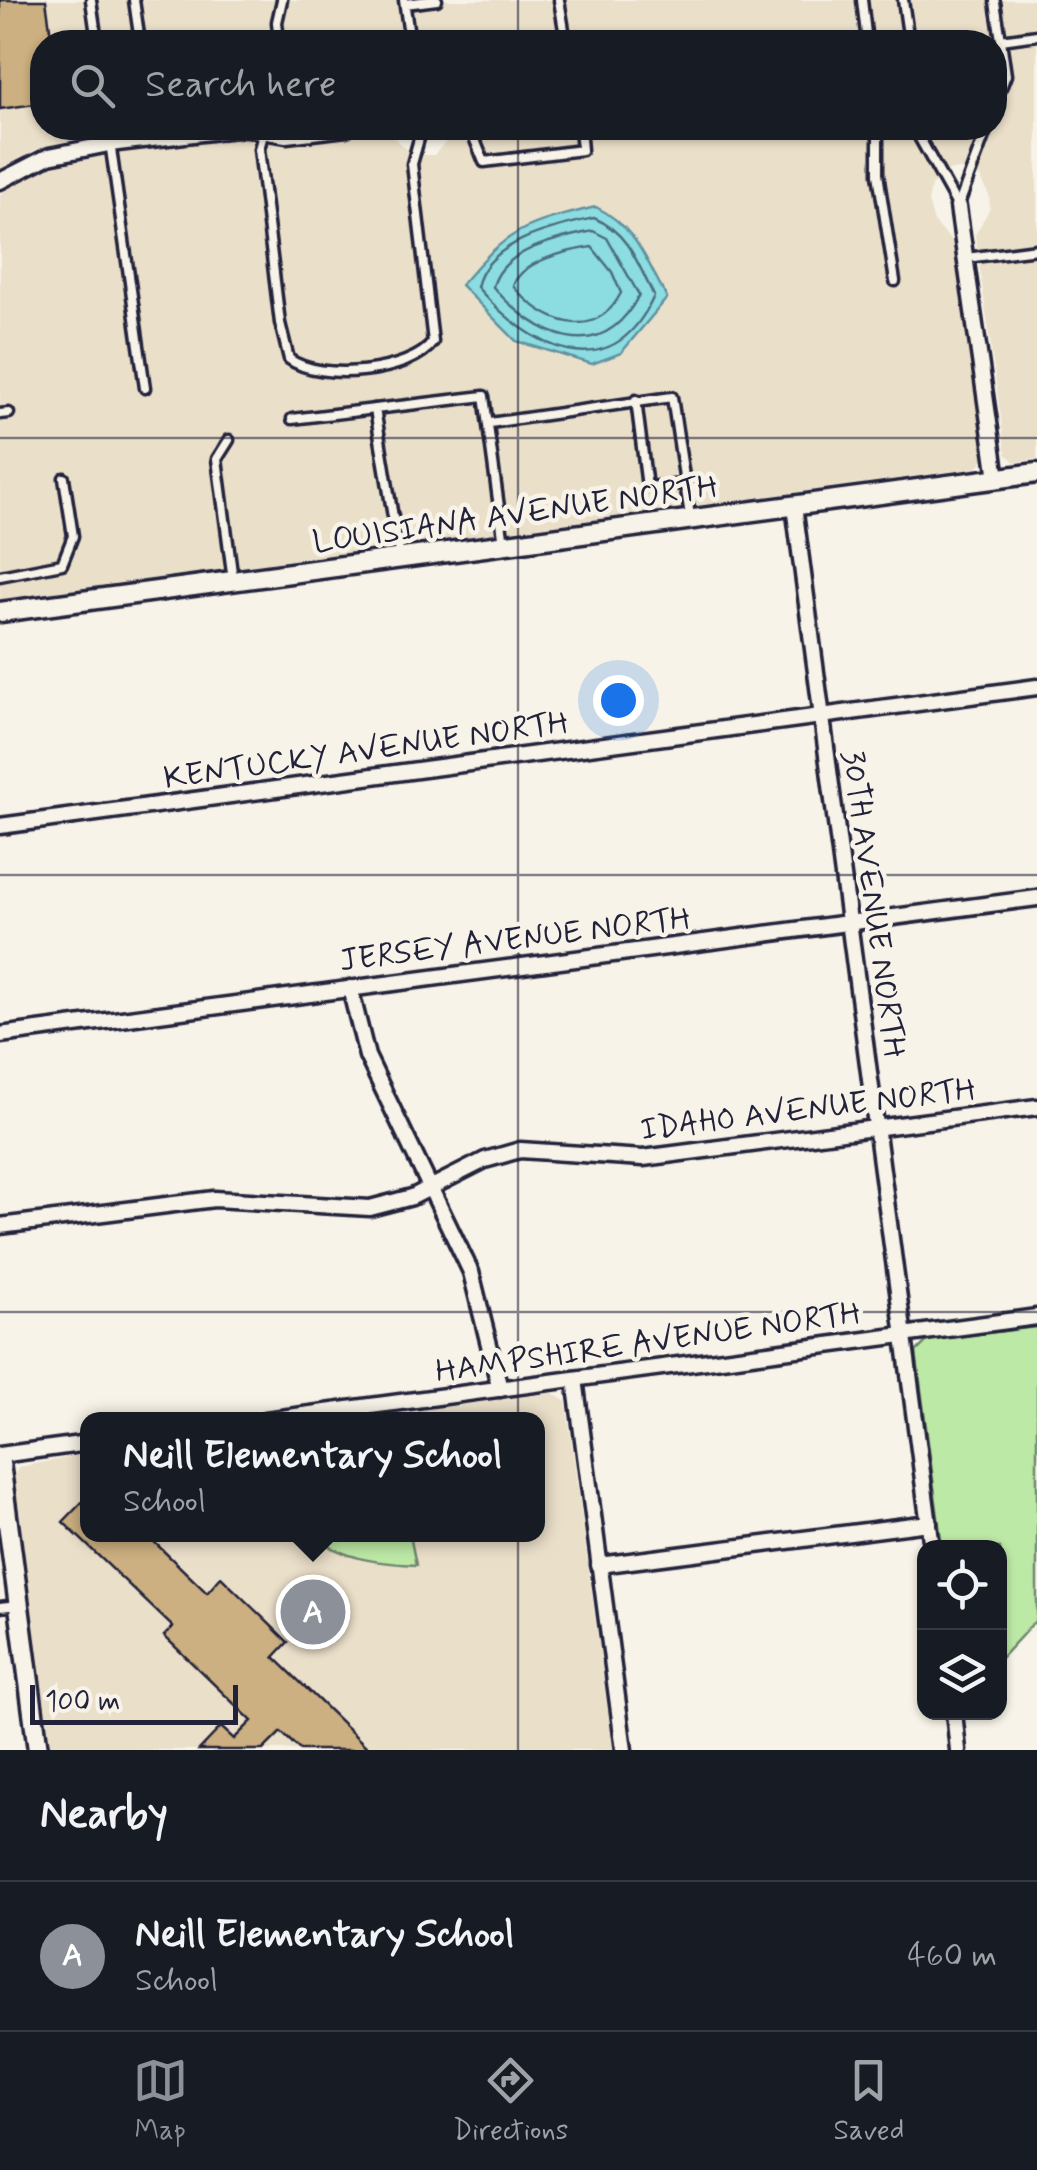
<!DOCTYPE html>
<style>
body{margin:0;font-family:Mynerve,sans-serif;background:#20242c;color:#f1f3f6}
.controls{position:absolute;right:30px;bottom:30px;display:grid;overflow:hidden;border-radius:20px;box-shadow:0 2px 8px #0004}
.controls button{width:90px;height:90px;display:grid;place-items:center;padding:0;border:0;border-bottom:2px solid #363941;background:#171b24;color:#f1f3f6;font:50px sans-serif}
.scale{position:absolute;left:30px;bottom:25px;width:208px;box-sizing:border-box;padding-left:10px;border:5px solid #22223b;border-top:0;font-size:28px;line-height:35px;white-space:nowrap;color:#22223b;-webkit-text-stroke:8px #f7f3e8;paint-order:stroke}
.you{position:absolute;left:618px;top:700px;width:35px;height:35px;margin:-25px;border:8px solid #fff;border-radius:50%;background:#1a73e8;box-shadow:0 0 0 15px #1a73e833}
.badge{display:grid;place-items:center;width:65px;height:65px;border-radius:50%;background:#8c9099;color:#fff;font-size:32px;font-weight:700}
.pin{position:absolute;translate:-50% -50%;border:5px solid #fff;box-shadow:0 2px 10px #0006}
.popup{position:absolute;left:80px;top:1412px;width:465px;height:130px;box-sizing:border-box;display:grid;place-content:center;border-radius:20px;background:#171b24;filter:drop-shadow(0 2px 8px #0005);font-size:32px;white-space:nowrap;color:#9ea1a6}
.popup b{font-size:38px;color:#f1f3f6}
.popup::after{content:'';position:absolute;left:50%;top:100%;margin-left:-20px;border:20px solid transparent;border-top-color:#171b24}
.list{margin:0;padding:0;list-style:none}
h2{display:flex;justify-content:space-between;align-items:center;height:130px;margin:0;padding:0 40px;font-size:42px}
h2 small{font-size:32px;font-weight:400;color:#9ea1a6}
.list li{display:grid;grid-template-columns:65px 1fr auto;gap:30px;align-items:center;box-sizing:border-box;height:150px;padding:0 40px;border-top:2px solid #363941}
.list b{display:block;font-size:38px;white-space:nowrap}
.list p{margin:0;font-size:32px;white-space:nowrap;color:#9ea1a6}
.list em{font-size:32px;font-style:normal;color:#9ea1a6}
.icon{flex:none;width:55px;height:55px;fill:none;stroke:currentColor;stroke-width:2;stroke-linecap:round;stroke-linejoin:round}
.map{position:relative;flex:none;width:1037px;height:1750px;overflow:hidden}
.search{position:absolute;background:#171b24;box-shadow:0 2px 8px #0004;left:30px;right:30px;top:30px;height:110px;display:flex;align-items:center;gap:25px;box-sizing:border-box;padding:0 35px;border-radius:40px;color:#9ea1a6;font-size:38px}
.sheet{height:280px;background:#171b24}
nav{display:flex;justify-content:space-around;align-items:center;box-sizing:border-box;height:140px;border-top:2px solid #363941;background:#171b24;font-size:28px;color:#9ea1a6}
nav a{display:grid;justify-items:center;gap:5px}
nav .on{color:#8c9099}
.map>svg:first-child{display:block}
.built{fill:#eadfc9}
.green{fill:#bde9a6;stroke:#708670;stroke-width:2.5}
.water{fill:#8bdde1;stroke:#61929f;stroke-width:2.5}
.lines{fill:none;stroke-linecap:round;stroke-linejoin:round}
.shore{stroke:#4c6d7d;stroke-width:2.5}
.building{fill:#ccb081;stroke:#22223b;stroke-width:2.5}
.service-casing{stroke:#22223b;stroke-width:15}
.minor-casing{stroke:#22223b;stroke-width:21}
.tertiary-casing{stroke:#22223b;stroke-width:25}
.service{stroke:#f7f3e8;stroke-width:8}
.minor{stroke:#f7f3e8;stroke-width:14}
.tertiary{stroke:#f7f3e8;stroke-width:18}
.grid{fill:none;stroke:#22223b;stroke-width:2.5;stroke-opacity:0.55}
.labels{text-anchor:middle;stroke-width:9;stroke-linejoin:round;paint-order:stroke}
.street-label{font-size:32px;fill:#22223b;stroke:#f7f3e8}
</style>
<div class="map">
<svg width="1037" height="1750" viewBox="0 0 1037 1750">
<rect width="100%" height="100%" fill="#f7f3e8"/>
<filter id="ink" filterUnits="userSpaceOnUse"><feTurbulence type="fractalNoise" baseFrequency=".01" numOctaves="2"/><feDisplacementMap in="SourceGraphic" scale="20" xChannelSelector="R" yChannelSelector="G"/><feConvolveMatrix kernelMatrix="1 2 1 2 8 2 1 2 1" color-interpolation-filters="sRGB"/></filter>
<g filter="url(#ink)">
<!-- built -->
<g class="built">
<polygon points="0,0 1037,0 1037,459 1015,462 1006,454 975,235 990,208 989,195 980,177 958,169 947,171 931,186 928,202 934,222 955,245 985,458 976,468 0,599 0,195 19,178 77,159 245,136 280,146 387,131 410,152 421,155 434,155 441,147 449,139 448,128 994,128 994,42 42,42 42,128 167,128 74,139 39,148 0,169"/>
<polygon points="553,1393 566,1402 613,1750 51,1750 14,1475 19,1467 88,1454 88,1534 538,1534 538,1420 352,1419"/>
</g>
<!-- green -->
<g class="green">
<polygon points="1037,1327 1037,1619 1000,1659 1000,1548 942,1547 916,1352 928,1340"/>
<path d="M313,1535h97l6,30c-38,-2 -73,-5 -103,-30z"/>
</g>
<!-- water -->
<path class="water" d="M596,207c40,20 50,53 71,91l-46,55 -29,11 -76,-23 -55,-56c48,-57 64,-61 135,-78z"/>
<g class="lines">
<!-- shore -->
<g class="shore">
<path d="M594,218c34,14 44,46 60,78 -44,96 -125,51 -177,-9 10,-46 77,-60 117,-69z"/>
<path d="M593,231l14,7 32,57c-38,73 -102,42 -146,-8 9,-38 67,-49 100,-56z"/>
<path d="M592,247l20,25 9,21c-26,51 -78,29 -108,-7 9,-26 54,-35 79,-39z"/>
</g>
</g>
<!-- building -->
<g class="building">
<polygon points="0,0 46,0 52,42 42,42 42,103 0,109"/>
<polygon points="88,1496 88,1534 146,1534 207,1593 221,1577 288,1642 274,1657 370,1750 300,1750 281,1732 263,1750 199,1750 221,1727 234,1739 252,1721 164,1636 173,1627 63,1522"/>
</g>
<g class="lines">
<defs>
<g id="service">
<polyline points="91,0 97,42"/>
<polyline points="134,0 140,42"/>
<polyline points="404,0 410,42"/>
<polyline points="559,0 566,42"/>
<polyline points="862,0 867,42"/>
<polyline points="903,0 909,42"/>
<polyline points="995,2 1001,40"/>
<polyline points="405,4 437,0"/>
<polyline points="279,42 277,22 282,0"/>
<polyline points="994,106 1006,75 1001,40 1037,35"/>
<polyline points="108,128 145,388"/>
<polyline points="422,128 454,128"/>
<polyline points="470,128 484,162 582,150 580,128"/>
<polyline points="878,128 878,174 895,281"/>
<polyline points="914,128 958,207"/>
<path d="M264,131l-5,18 21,174 9,36c31,23 122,14 144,-17l-21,-178 10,-36"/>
<polyline points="958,207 987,128"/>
<polyline points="966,258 1037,249"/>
<polyline points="636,400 647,487 686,484"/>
<polyline points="0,414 9,413"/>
<polyline points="292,419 375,409"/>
<polyline points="490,423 672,397 690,516"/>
<polyline points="229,440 217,459 233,580"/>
<polyline points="400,559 375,409 484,396 504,544"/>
<polyline points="0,576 62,564 73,536 64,478"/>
<polyline points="0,1607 18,1605"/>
</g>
<g id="minor">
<polyline points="420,128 422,128"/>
<polyline points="0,181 49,156 109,144 244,128 286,135 346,128"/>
<polyline points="958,207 997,478"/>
<polyline points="794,506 932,1548"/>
<polyline points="0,826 1037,687"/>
<polyline points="350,988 367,1056 471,1272 500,1389"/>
<polyline points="0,1035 1037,898"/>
<polyline points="0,1226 214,1199 370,1208 412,1197 485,1160 520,1150 643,1158 1037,1107"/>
<polyline points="575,1379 624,1750"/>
<polyline points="266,1420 1037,1317"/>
<polyline points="0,1455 88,1443"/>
<polyline points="599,1565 929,1523"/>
<polyline points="954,1712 958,1750"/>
</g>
<g id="tertiary">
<polyline points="0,612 1037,473"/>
<polyline points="0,1463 38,1750"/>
</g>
</defs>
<!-- service casing -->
<use href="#service" class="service-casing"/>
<!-- minor casing -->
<use href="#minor" class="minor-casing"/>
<!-- tertiary casing -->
<use href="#tertiary" class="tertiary-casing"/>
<!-- service -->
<use href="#service" class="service"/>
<!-- minor -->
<use href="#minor" class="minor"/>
<!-- tertiary -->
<use href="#tertiary" class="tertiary"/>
</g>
</g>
<!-- grid -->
<path class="grid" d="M518,0v42M518,128v1622M0,438h1037M0,875h1037M0,1312h1037"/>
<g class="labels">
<!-- street labels -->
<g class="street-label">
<text transform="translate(515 513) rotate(-8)" y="11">LOUISIANA AVENUE NORTH</text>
<text transform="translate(366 749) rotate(-8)" y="11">KENTUCKY AVENUE NORTH</text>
<text transform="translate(875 904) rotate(82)" y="11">30TH AVENUE NORTH</text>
<text transform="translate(515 938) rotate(-7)" y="11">JERSEY AVENUE NORTH</text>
<text transform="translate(808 1108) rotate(-7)" y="11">IDAHO AVENUE NORTH</text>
<text transform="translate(648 1341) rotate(-8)" y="11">HAMPSHIRE AVENUE NORTH</text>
</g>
</g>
</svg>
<div class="controls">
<button><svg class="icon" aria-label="locate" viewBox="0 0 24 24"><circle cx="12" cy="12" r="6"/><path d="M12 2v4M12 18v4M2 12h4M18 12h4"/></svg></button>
<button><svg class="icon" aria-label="layers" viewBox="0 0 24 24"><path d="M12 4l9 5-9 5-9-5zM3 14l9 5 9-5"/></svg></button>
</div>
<div class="scale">100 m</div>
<div class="you"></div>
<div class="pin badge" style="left:313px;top:1612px">A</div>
<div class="popup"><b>Neill Elementary School</b>School</div>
<div class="search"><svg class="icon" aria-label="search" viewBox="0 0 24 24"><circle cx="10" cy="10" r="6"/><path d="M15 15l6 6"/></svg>Search here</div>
</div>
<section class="sheet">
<h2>Nearby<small></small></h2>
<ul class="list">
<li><span class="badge">A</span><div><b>Neill Elementary School</b><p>School</p></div><em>460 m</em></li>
</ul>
</section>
<nav>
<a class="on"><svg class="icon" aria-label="map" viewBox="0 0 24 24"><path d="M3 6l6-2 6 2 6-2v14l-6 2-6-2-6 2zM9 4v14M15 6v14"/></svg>Map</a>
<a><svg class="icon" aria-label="directions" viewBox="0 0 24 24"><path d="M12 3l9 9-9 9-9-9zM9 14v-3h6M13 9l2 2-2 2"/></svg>Directions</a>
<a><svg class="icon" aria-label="saved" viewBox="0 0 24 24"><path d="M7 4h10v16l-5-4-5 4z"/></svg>Saved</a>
</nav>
